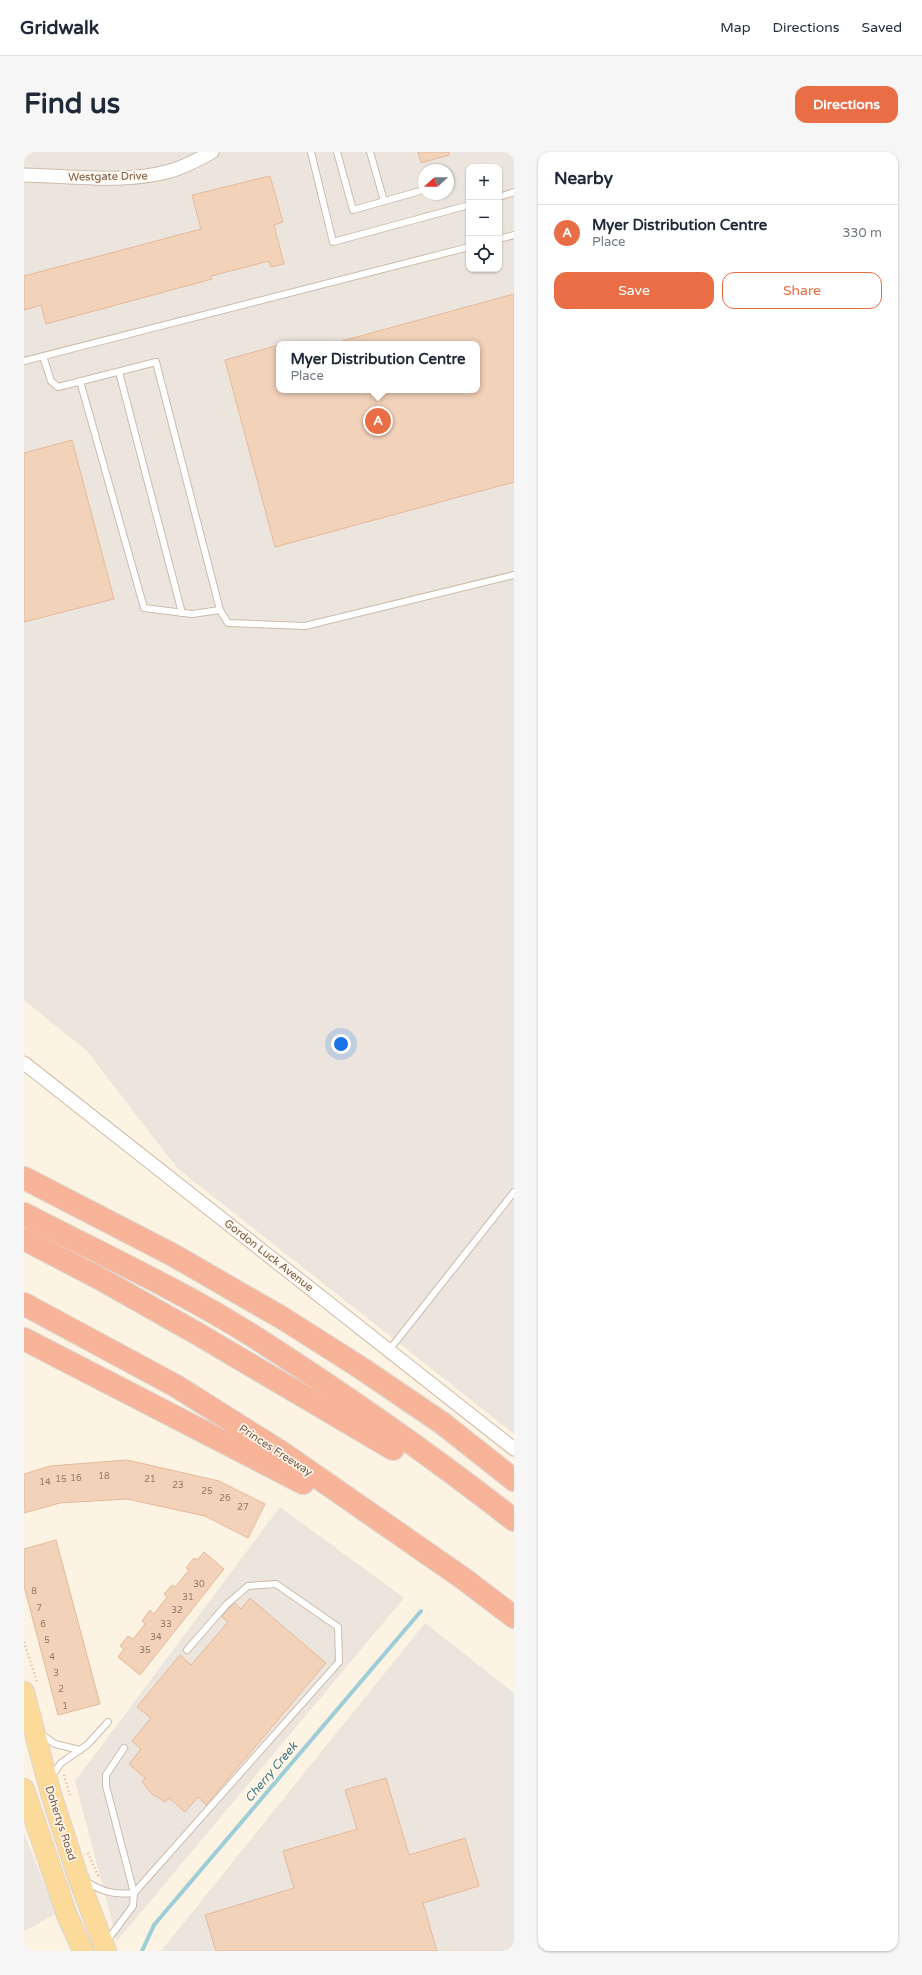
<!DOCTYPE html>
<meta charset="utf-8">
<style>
body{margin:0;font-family:"Varela Round",sans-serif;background:#f6f6f7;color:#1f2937}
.controls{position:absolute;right:12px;top:12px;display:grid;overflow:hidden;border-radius:8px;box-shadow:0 1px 3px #0004}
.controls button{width:36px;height:36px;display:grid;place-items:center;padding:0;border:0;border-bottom:1px solid #e0e1e3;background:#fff;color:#1f2937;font:20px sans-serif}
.compass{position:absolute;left:394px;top:12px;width:36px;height:36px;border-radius:50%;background:#fff;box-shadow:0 1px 3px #0004;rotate:249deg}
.you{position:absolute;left:317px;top:892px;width:14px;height:14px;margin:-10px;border:3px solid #fff;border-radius:50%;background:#1a73e8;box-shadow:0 0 0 6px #1a73e833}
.badge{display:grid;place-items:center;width:26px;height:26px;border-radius:50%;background:#e96e46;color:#fff;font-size:13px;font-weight:700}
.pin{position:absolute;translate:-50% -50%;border:2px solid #fff;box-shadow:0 1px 4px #0006}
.popup{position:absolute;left:252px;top:189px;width:204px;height:52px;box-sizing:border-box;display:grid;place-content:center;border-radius:8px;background:#fff;filter:drop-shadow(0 1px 3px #0005);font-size:13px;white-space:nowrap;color:#747a83}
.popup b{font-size:15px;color:#1f2937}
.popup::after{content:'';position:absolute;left:50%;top:100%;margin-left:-8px;border:8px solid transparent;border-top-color:#fff}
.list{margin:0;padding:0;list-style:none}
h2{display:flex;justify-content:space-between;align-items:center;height:52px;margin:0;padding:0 16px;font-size:17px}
h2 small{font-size:13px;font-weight:400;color:#747a83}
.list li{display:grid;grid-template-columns:26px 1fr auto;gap:12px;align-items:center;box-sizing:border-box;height:56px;padding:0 16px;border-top:1px solid #e0e1e3}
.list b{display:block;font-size:15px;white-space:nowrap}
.list p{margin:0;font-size:13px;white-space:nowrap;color:#747a83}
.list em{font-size:13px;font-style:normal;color:#747a83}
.actions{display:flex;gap:8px;padding:12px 16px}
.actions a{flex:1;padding:9px 0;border:1px solid #e96e46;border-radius:12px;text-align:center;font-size:14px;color:#e96e46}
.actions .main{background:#e96e46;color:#fff}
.icon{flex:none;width:22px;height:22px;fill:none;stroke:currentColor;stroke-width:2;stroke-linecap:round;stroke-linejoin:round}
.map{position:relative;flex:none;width:490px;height:1799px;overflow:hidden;border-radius:12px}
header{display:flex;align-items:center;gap:24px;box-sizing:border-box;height:56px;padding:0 20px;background:#fff;border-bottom:1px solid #e0e1e3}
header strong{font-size:19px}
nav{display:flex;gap:22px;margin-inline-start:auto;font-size:14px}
.intro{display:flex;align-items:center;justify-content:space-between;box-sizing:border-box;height:96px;padding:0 24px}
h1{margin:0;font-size:28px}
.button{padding:10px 18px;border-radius:12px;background:#e96e46;color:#fff;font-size:14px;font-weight:700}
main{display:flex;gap:24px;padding:0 24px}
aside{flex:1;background:#fff;border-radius:12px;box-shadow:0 1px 3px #0004}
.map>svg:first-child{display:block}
.industrial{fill:#ece5de;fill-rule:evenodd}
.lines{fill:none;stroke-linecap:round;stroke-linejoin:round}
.stream{stroke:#9dced8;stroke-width:4}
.building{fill:#f3d2ba;stroke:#e5b99a}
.service-casing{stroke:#cebbaa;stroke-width:8}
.minor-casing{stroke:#cebbaa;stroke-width:15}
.primary-casing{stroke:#dbd4d0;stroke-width:22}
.motorway-casing{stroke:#dbd4d0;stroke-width:24}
.path{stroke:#d7b59d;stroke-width:2.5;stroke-dasharray:1 3;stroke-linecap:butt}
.service{stroke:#fff;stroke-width:6}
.minor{stroke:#fff;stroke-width:13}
.primary{stroke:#fcda9a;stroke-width:20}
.motorway{stroke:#f8b499;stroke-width:22}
.labels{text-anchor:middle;stroke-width:3.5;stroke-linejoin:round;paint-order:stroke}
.number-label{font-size:9px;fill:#947865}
.street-label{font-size:11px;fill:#755a49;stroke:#fff7ea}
.water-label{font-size:12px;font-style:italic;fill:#3f7582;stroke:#fff7ea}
</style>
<header>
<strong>Gridwalk</strong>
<nav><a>Map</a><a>Directions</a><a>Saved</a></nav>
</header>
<div class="intro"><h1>Find us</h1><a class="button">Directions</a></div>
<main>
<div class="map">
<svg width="490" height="1799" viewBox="0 0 490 1799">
<rect width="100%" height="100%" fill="#fdf3e3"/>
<!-- industrial -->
<g class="industrial">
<path d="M0,0h490v1282l-337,-266 -90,-117 -63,-51zM445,15h30v102h-30zM400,18h24v24h-24zM255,192h198v46h-198z"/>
<polygon points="256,1355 380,1446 93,1789 51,1629"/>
<polygon points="401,1471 490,1541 490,1799 137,1799"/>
<polygon points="0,1681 32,1762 0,1779"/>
</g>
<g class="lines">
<!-- stream -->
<polyline class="stream" points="118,1799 130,1773 397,1459"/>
</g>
<!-- building -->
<g class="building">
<polygon points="394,0 425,0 425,3 397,11"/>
<polygon points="246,24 259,70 250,73 260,112 247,115 245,109 187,124 188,127 22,172 17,153 0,158 0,124 177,77 168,43"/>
<polygon points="490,142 490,330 251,395 201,208 255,193 255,238 453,238 453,192 318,192 318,189"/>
<polygon points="48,288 90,447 0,470 0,301"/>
<polygon points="103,1308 195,1329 241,1352 224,1386 181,1364 103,1347 36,1351 0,1361 0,1322 26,1314"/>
<polygon points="32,1388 76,1552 34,1563 0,1434 0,1397"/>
<polygon points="180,1400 200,1417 116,1523 94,1505 100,1497 96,1494 104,1484 109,1487 121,1472 118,1469 126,1458 130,1462 143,1445 140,1442 148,1433 151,1435 165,1418 162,1416 170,1406 173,1408"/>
<polygon points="226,1446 302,1511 182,1653 174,1645 161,1660 145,1646 141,1650 128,1642 118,1630 121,1626 105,1612 117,1597 108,1589 127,1566 113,1555 156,1503 167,1513 204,1470 198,1465 206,1455 211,1451 217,1457"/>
<polygon points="362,1626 385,1703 441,1686 455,1734 399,1751 413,1799 192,1799 181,1763 270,1736 259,1699 333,1677 321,1638"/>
</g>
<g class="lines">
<defs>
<g id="service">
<polyline points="287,0 309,90 445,53"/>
<polyline points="313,0 329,58 396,39"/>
<polyline points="346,0 360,49"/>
<polyline points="475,45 490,40"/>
<polyline points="475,87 490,83"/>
<polyline points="19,204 27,229 34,235 132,210 196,458 168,462 120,456 56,229"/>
<polyline points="0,209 445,95"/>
<polyline points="95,220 158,461"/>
<polyline points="196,458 204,471 281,474 490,423"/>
<polyline points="366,1197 490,1040"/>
<polyline points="17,1582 31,1592 56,1598"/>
<polyline points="27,1625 37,1611 63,1593 84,1570"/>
<path d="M61,1729c18,11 28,14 49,12l205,-231 -1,-35 -62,-43 -28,2 -21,18 -40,46"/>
<polyline points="82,1790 109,1754 110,1741 82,1634 82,1623 100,1596"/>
</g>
<g id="minor">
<path d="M0,23c48,1 100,9 146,-4 15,-4 29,-12 42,-19"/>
<polyline points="0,911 490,1297"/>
</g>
<g id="primary">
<polyline points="0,1540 27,1642 54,1725 82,1799"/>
<polyline points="0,1637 43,1763 59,1799"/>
</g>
<g id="motorway">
<polyline points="0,1026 149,1103 260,1167 337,1216 418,1271 490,1328"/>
<path d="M0,1062c77,40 156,76 229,122 89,57 178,119 261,184"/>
<polyline points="0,1087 75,1126 174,1182 369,1297"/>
<polyline points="0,1152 152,1234 260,1302 440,1427 490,1465"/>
<polyline points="0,1187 279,1331"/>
</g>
</defs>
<!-- service casing -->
<use href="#service" class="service-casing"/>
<!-- minor casing -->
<use href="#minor" class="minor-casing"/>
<!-- primary casing -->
<use href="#primary" class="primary-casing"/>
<!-- motorway casing -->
<use href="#motorway" class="motorway-casing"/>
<!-- path -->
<g class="path">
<polyline points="0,1490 13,1530"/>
<polyline points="40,1623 46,1643"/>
<polyline points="64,1701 75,1726"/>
</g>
<!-- service -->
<use href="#service" class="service"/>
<!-- minor -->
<use href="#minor" class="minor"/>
<!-- primary -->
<use href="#primary" class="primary"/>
<!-- motorway -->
<use href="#motorway" class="motorway"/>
</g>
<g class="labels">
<!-- number labels -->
<g class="number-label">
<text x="80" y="1327">18</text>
<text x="52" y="1329">16</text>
<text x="37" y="1330">15</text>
<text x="126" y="1330">21</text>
<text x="21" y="1333">14</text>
<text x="154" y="1336">23</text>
<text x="183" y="1342">25</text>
<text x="201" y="1349">26</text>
<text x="219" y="1358">27</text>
<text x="175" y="1435">30</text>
<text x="10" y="1442">8</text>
<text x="164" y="1448">31</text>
<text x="15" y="1459">7</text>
<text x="153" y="1461">32</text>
<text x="19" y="1475">6</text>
<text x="142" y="1475">33</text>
<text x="132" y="1488">34</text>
<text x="23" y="1491">5</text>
<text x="121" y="1501">35</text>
<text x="28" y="1508">4</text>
<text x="32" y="1524">3</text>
<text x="37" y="1540">2</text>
<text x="41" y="1557">1</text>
</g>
<!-- street labels -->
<g class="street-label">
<text transform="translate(84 24) rotate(-1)" y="4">Westgate Drive</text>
<text transform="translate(245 1103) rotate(38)" y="4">Gordon Luck Avenue</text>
<text transform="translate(252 1298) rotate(33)" y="4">Princes Freeway</text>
<text transform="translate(37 1671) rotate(72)" y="4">Dohertys Road</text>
</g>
<!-- water labels -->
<g class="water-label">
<text transform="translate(247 1620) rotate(-50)" y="4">Cherry Creek</text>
</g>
</g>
</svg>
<div class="controls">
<button>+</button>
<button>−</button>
<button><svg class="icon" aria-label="locate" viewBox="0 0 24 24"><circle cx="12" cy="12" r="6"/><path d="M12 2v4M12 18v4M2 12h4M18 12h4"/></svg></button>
</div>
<svg class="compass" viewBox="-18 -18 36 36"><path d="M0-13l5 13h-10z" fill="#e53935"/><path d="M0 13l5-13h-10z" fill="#747a83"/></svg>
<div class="you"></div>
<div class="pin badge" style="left:354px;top:269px">A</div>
<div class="popup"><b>Myer Distribution Centre</b>Place</div>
</div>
<aside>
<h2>Nearby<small></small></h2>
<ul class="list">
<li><span class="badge">A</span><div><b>Myer Distribution Centre</b><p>Place</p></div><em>330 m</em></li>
</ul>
<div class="actions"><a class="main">Save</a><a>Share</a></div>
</aside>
</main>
